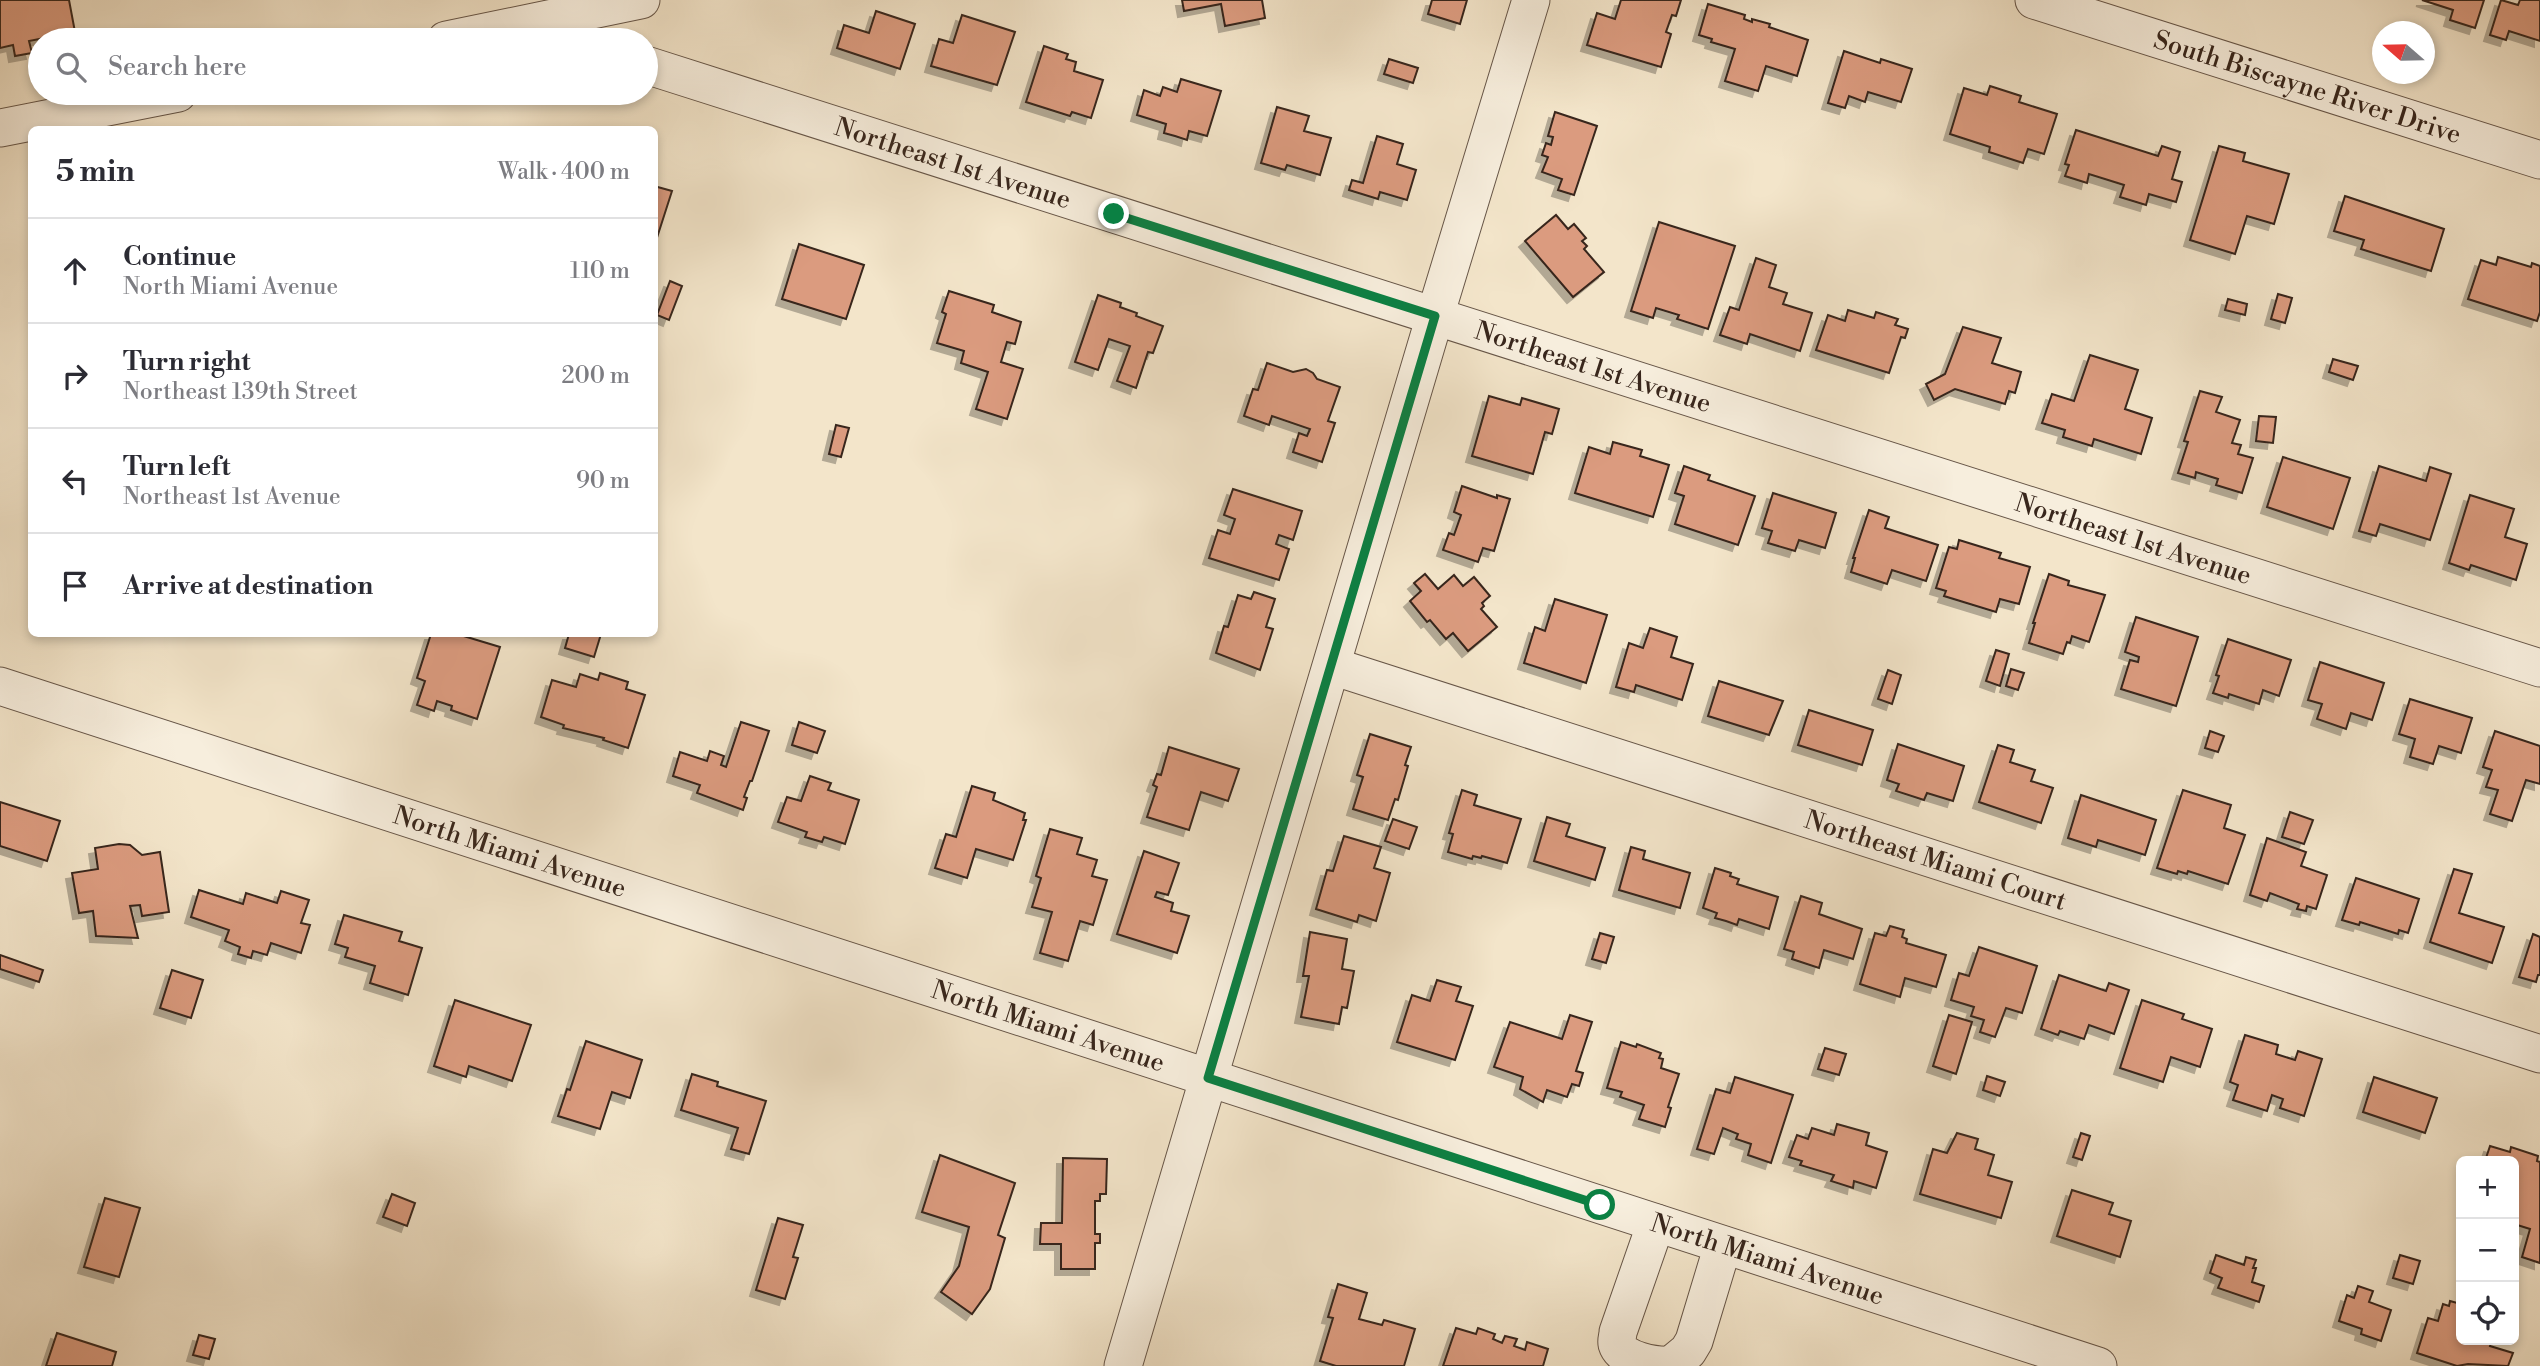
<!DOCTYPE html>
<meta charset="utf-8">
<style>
body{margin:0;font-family:"Libre Bodoni",serif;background:#f2f2f3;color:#2b2b33}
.controls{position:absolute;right:21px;bottom:21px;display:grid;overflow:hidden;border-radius:10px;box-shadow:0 4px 10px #0003}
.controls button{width:63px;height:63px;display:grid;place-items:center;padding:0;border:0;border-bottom:2px solid #e1e1e2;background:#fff;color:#2b2b33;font:35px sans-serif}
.compass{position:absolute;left:2372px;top:21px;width:63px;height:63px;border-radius:50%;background:#fff;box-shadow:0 4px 10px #0003;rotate:290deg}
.stop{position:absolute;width:21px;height:21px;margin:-16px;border:5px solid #0b8043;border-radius:50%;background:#fff}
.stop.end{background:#0b8043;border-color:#fff;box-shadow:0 2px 7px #0008}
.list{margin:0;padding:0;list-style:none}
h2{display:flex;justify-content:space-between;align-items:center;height:91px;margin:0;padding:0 28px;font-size:30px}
h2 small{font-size:23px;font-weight:400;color:#7c7c81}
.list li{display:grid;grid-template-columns:46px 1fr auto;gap:21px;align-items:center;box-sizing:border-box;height:105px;padding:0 28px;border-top:2px solid #e1e1e2}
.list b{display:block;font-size:26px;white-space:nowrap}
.list p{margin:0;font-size:23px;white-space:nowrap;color:#7c7c81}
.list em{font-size:23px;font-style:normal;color:#7c7c81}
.icon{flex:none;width:38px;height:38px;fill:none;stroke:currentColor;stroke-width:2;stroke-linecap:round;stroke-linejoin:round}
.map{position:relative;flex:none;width:2540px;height:1366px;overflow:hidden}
.search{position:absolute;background:#fff;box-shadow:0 4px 10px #0003;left:28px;top:28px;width:630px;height:77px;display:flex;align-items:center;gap:18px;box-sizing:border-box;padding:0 24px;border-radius:38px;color:#7c7c81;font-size:26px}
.panel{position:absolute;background:#fff;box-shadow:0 4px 10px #0003;left:28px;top:126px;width:630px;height:511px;border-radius:10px}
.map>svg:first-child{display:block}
.building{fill:#db9b7f;stroke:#38261c;stroke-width:2;filter:url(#shadow)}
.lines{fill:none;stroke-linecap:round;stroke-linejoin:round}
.minor-casing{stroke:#675648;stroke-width:39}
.minor{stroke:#f7eedd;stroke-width:37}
.route{stroke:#0b8043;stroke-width:9}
.labels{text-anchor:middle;stroke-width:5;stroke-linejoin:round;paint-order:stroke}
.street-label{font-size:26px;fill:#38261c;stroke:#f7eedd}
</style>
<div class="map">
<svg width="2540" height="1366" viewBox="0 0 2540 1366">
<defs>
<filter id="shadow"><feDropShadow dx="-6" dy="6" stdDeviation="0" flood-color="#0004"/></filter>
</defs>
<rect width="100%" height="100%" fill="#f3e5ca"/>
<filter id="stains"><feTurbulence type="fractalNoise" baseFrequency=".00286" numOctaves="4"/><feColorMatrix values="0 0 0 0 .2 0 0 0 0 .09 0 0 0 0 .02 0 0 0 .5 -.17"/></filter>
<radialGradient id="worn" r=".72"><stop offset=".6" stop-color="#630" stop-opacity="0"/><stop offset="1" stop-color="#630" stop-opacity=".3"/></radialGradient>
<!-- building -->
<g class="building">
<polygon points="0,0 69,0 75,32 29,41 32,53 15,56 13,45 0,48"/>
<polygon points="1182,0 1262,0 1265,18 1225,26 1221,4 1184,11"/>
<polygon points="1432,0 1467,0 1460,24 1428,14"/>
<polygon points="1621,0 1681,0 1676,16 1672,15 1666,32 1671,34 1661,67 1587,45 1597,13 1615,19"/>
<polygon points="2422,0 2484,0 2475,28 2450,20 2453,10"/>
<polygon points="2501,0 2518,5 2520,0 2540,0 2540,41 2509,31 2506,40 2490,35"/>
<polygon points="1708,4 1745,15 1744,19 1752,22 1752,19 1770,24 1769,27 1808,40 1797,76 1766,66 1758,91 1725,81 1735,49 1711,42 1712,39 1699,35"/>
<polygon points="876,11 915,24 900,69 837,48 844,25 869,33"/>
<polygon points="962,15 1015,32 997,85 931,66 939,39 953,43"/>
<polygon points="1044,46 1068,54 1066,59 1076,62 1074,71 1103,80 1091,118 1072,112 1070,116 1026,102"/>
<polygon points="1844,51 1880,63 1881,59 1912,69 1901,102 1868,92 1865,102 1849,96 1845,108 1828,103"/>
<polygon points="1389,59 1418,68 1413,83 1384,74"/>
<polygon points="1181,79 1221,91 1207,136 1189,131 1187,140 1175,136 1164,133 1166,124 1137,115 1144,90 1160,96 1163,87 1177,92"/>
<polygon points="1990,86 2021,96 2019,102 2057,114 2044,154 2028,149 2023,163 1989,152 1990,147 1950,134 1964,88 1987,95"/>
<polygon points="1277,107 1309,116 1304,131 1331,138 1320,175 1287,165 1285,170 1261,163"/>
<polygon points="1555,112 1597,126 1574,195 1558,190 1562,179 1542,172 1548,157 1542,155 1546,143 1551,145 1553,137 1548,136"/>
<polygon points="2076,130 2158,156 2162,146 2180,152 2172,179 2182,182 2176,202 2149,194 2146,205 2120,197 2124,185 2089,174 2087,183 2065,176 2069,165 2065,164"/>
<polygon points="1377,136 1403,144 1397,164 1416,170 1407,200 1380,192 1378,199 1349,190 1352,180 1363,183"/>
<polygon points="2219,146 2245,153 2243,161 2289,174 2274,224 2247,216 2235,254 2190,240"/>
<polygon points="654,186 672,191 654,247"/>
<polygon points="2345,196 2444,229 2431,271 2361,249 2364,240 2334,231"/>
<polygon points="1556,215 1568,229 1574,224 1586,238 1582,241 1587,246 1584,249 1604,272 1573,297 1525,241"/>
<polygon points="1659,222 1735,246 1708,329 1677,319 1679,315 1656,308 1653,318 1631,311"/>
<polygon points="799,244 864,265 846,319 782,299"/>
<polygon points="2498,257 2531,267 2532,263 2540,266 2540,312 2537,321 2468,299 2481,260 2496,265"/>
<polygon points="1756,258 1776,265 1769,287 1787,293 1783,304 1812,313 1800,351 1750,334 1747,344 1720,335 1730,307 1739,310"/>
<polygon points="670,281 682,286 669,320 657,315"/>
<polygon points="949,291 994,305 992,312 1021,322 1015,344 1007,342 1001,362 1023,369 1007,419 976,409 988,372 961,363 964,351 937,343 946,314 942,312"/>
<polygon points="2278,294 2292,298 2285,323 2271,319"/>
<polygon points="1098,295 1121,303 1120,307 1137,313 1136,316 1163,326 1153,353 1148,352 1136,388 1117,381 1130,346 1109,339 1098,370 1075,362"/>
<polygon points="2228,299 2247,304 2245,315 2225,310"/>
<polygon points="1848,310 1874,318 1876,312 1898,319 1895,325 1908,329 1905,338 1901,337 1889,373 1816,350 1828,315 1845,321"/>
<polygon points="1963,327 2001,338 1992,363 2021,372 2015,393 2009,391 2005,404 1955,389 1934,400 1926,384 1945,374"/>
<polygon points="2090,355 2138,370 2125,409 2152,418 2141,454 2094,439 2092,446 2063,437 2065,430 2042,423 2052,394 2074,401"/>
<polygon points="2333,359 2358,366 2353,380 2329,372"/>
<polygon points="1267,363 1293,372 1306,369 1313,373 1317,379 1340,387 1328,421 1335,423 1322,462 1293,452 1299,433 1307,436 1310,429 1272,416 1269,425 1244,416 1253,389 1258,390"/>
<polygon points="2200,391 2222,397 2216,412 2240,420 2232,443 2241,445 2238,454 2253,458 2242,493 2216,485 2218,479 2196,472 2195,478 2178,473 2188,442 2184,441"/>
<polygon points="1489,396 1520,405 1522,398 1559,409 1552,434 1545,432 1533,474 1472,456"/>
<polygon points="2259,416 2276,417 2273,443 2256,441"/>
<polygon points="836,425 849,428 841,457 829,454"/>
<polygon points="1613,442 1642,450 1640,456 1669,465 1653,517 1575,493 1589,447 1610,454"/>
<polygon points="2283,457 2350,478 2333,529 2267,507"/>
<polygon points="1684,466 1710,475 1708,480 1755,496 1738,545 1675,524 1684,496 1675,493"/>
<polygon points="2379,466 2426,481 2430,467 2451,474 2430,540 2380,524 2376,536 2359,531"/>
<polygon points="1462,486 1497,498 1497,495 1510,499 1494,551 1483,548 1478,562 1443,550 1449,533 1454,535 1461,515 1454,512"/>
<polygon points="1233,489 1302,511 1293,540 1279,535 1276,544 1289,549 1279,580 1209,558 1218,530 1230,534 1235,519 1224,515"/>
<polygon points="1773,493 1836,513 1825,548 1799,540 1795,551 1768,543 1772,531 1762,528"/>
<polygon points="2470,495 2514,509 2505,537 2527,544 2516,580 2471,565 2469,570 2449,563"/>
<polygon points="1869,510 1889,517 1885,528 1938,545 1926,581 1892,570 1887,584 1851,572 1855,558 1853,558"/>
<polygon points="1959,540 2001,553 1999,558 2030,567 2019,604 2000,599 1996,612 1944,596 1946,591 1936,588 1949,547 1957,549"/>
<polygon points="1425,574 1438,589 1454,575 1463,586 1474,577 1490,596 1482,603 1484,606 1481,609 1497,627 1468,651 1453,633 1446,639 1430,620 1427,622 1410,601 1421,591 1414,583"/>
<polygon points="2049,574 2069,581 2068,585 2105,595 2089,642 2072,636 2070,643 2067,642 2063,654 2029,643 2035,623 2033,623"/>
<polygon points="1254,592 1275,599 1266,627 1273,629 1260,670 1216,653 1224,626 1228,627 1238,595 1251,599"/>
<polygon points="1555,599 1607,615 1586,683 1524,663 1535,627 1545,631"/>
<polygon points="2136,617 2198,637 2176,706 2121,689 2130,660 2138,662 2139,657 2125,652"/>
<polygon points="1650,628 1677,637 1671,657 1693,664 1682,700 1636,685 1634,692 1616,687 1629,643 1643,648"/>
<polygon points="431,634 457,634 500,647 477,719 451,710 452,706 437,701 434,711 417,705 425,681 417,678"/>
<polygon points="569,634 601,634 594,657 565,648"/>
<polygon points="2228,639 2291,660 2279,696 2263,690 2259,704 2229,694 2228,698 2213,693 2219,676 2216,675"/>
<polygon points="1996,650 2009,654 2000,686 1986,681"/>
<polygon points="2320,662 2384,683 2372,720 2351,713 2346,729 2317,719 2322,704 2308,700"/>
<polygon points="2011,669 2024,673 2018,690 2006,686"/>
<polygon points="1888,670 1901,675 1892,704 1878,699"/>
<polygon points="600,673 628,682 626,689 645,695 628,748 603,740 604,738 563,728 564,725 541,717 552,680 576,687 580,674 598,680"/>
<polygon points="1719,681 1783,701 1769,735 1708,716"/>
<polygon points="2410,699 2472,718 2461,753 2439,746 2433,764 2410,757 2415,739 2399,734"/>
<polygon points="1809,710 1873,730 1862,765 1798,745"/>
<polygon points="741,722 769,731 752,781 750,781 744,797 747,798 743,810 697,793 700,785 673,776 680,752 707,761 710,751 724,756 721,765 726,767"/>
<polygon points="799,722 825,731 817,753 792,745"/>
<polygon points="2210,731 2224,736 2218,752 2205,748"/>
<polygon points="2495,731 2540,746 2540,784 2526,780 2512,821 2490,814 2498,790 2486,787 2492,770 2483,767"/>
<polygon points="1370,734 1411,747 1405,765 1408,766 1398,800 1395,799 1388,820 1353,809 1363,777 1357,775"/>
<polygon points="1898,744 1964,766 1953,801 1927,793 1924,800 1896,791 1899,784 1887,780"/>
<polygon points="1998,745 2014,750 2010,762 2035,770 2031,781 2053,788 2041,823 1979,802"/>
<polygon points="1169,747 1239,769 1228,801 1201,792 1189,830 1147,817 1157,787 1153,785 1157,774 1161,775"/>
<polygon points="810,776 831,783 828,790 859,800 845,844 824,837 822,842 805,837 807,832 778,822 787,797 801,801"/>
<polygon points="972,786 995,793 993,800 1025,813 1023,820 1026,820 1013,860 976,849 967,878 935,868 946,834 956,837"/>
<polygon points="1462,790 1477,795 1474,805 1521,819 1507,863 1482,856 1481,858 1473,856 1472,859 1448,852 1453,834 1449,833"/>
<polygon points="2183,790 2231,805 2224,828 2245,835 2228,884 2188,871 2187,874 2178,871 2177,874 2157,868"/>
<polygon points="2081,795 2156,820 2145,855 2098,840 2096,847 2068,838"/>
<polygon points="0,802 60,821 47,861 0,846"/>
<polygon points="2290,812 2313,820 2304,844 2282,837"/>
<polygon points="1547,817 1570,824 1566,836 1605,848 1595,880 1534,861"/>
<polygon points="1393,819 1417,827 1409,849 1385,841"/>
<polygon points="1050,829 1082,838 1077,854 1097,860 1092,876 1107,880 1093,925 1080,921 1068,961 1040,953 1052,912 1032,907 1041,878 1036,876"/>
<polygon points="1344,836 1381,847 1374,868 1390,873 1376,921 1359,915 1357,922 1316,909 1327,870 1333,871"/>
<polygon points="2267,838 2306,852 2301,866 2327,875 2316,909 2307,906 2306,911 2297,909 2299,904 2270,893 2267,901 2250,895"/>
<polygon points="119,844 130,845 142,855 160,852 169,912 142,916 140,905 130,906 138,938 96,936 93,911 79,913 72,873 98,869 95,848"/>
<polygon points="1631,847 1645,851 1643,859 1690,873 1680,908 1619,890"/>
<polygon points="1144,851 1179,863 1168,895 1157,892 1155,897 1173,903 1171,911 1189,916 1177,953 1117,934"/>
<polygon points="1715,868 1731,873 1730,876 1739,879 1737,884 1778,897 1769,929 1739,919 1737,925 1726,921 1715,918 1717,913 1703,908"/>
<polygon points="2454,869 2472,874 2459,913 2504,927 2492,963 2430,942"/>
<polygon points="2356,878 2419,899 2408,933 2399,930 2398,934 2360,922 2359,925 2342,920"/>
<polygon points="199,890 243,904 246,893 277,903 281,891 309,900 301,923 310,925 301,953 271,943 267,955 253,951 251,958 238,954 240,947 225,941 229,930 191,917"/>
<polygon points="1801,896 1822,903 1819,914 1862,929 1853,959 1824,950 1819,968 1792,959 1794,952 1784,949"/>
<polygon points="344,915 402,932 399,941 422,948 408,995 370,983 375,966 345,957 348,948 335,944"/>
<polygon points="1890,926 1904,930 1902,937 1907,939 1906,943 1946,955 1936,987 1905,978 1900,997 1860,984 1875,933 1886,936"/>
<polygon points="1310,932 1347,939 1342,969 1354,971 1347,1008 1342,1007 1339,1024 1301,1017 1309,976 1303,976"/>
<polygon points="1600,933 1614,937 1606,963 1592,959"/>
<polygon points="2533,934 2540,937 2540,975 2538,975 2536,982 2519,977"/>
<polygon points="1979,947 2037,966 2022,1013 2006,1008 1995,1037 1980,1032 1984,1020 1971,1016 1974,1007 1951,1000 1959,973 1969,976"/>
<polygon points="0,955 43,970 39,982 0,969"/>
<polygon points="172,970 203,980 191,1018 160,1008"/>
<polygon points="2059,975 2106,991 2109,983 2129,990 2114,1034 2089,1025 2084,1039 2060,1031 2058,1035 2041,1029"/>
<polygon points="1437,980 1461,987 1456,1001 1473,1006 1455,1060 1397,1042 1412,995 1430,1001"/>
<polygon points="455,1000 531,1025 512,1081 469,1066 466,1077 434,1066"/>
<polygon points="2142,1000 2184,1014 2182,1019 2212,1029 2200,1067 2171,1057 2163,1082 2120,1068"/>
<polygon points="1570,1015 1592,1022 1576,1071 1583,1073 1579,1086 1572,1084 1567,1097 1547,1090 1543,1102 1520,1089 1523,1077 1494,1067 1510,1022 1562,1039"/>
<polygon points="1949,1015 1972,1022 1956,1074 1933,1066"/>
<polygon points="2245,1035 2278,1045 2276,1054 2295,1060 2298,1051 2322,1059 2304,1116 2280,1108 2283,1099 2272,1095 2267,1111 2233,1100 2238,1085 2230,1082"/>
<polygon points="586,1041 642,1060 630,1098 612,1092 600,1129 558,1116 567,1089 570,1090"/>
<polygon points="1621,1042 1636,1047 1637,1044 1661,1053 1659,1058 1663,1059 1661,1068 1679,1074 1668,1107 1671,1108 1665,1127 1639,1119 1644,1105 1620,1097 1622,1092 1607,1088"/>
<polygon points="1825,1048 1846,1054 1839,1075 1818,1069"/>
<polygon points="692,1074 718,1082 717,1086 766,1101 749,1154 731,1149 738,1128 681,1110"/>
<polygon points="1987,1076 2005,1082 2000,1096 1983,1090"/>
<polygon points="1735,1077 1793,1095 1771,1163 1748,1155 1751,1144 1736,1139 1738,1134 1723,1128 1714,1154 1697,1149 1716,1089 1730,1093"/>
<polygon points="2374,1077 2437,1098 2425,1133 2363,1112"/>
<polygon points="1837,1124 1869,1133 1866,1145 1887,1152 1876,1188 1854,1181 1853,1188 1831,1181 1834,1175 1800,1165 1802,1161 1789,1157 1797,1135 1808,1139 1812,1128 1834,1135"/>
<polygon points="1957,1133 1978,1139 1975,1149 1994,1155 1988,1175 2012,1182 2001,1218 1920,1194 1933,1149 1947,1153"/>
<polygon points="2081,1133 2090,1136 2082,1160 2073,1157"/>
<polygon points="2490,1146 2510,1152 2511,1147 2538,1156 2537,1161 2540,1162 2540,1263 2522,1257 2530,1229 2514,1224 2514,1161 2485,1161"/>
<polygon points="940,1155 1015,1183 998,1235 1005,1238 990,1289 972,1314 941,1292 959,1266 969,1227 922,1212"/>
<polygon points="1063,1158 1107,1159 1106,1194 1100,1194 1100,1201 1095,1201 1095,1234 1100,1234 1100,1243 1095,1243 1095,1269 1061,1269 1061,1244 1040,1244 1041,1223 1062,1223"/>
<polygon points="2072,1190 2113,1203 2109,1214 2131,1221 2120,1257 2057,1236"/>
<polygon points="392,1194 415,1203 407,1226 383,1217"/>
<polygon points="105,1198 140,1208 119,1277 84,1267"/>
<polygon points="778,1218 803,1225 793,1257 798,1258 785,1299 756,1290"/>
<polygon points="2216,1255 2244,1265 2246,1257 2256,1260 2253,1268 2256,1268 2252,1282 2264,1286 2259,1302 2218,1288 2222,1278 2210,1273"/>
<polygon points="2400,1255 2420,1261 2413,1284 2393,1278"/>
<polygon points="1338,1284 1367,1293 1359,1319 1382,1325 1384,1320 1415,1329 1404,1366 1336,1366 1320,1361 1333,1318 1328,1317"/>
<polygon points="2358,1286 2373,1291 2369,1302 2391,1310 2381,1341 2361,1334 2362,1329 2339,1321 2347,1295 2354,1298"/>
<polygon points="2450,1301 2461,1304 2461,1340 2492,1340 2490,1346 2513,1353 2508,1366 2468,1364 2457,1366 2417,1353 2428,1318 2438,1321 2443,1304 2449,1306"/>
<polygon points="1456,1328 1476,1334 1478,1328 1495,1334 1493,1339 1502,1343 1505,1336 1517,1339 1514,1346 1525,1350 1527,1342 1548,1349 1543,1366 1443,1366"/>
<polygon points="57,1333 116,1352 112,1366 46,1366"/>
<polygon points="199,1335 215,1339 209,1359 193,1355"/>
</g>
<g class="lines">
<defs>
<g id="minor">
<path id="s1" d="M2034,0l506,160"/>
<polyline points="446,40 641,0"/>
<path id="s2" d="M646,65l1894,603"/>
<polyline points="0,128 178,93"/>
<path id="s3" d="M1332,666l1208,388"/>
<path id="s4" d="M0,686l2098,680"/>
<path d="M1656,1223l-38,109c0,4 -2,8 -1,12 5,17 40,22 54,21l17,-14 6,-10 29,-96"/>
<polyline points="1123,1366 1435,316 1531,0"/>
</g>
</defs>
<!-- minor casing -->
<use href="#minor" class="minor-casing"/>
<!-- minor -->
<use href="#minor" class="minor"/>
</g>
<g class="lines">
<!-- route -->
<polyline class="route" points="1114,214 1435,316 1208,1078 1600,1205"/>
</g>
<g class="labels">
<!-- street labels -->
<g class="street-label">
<text dy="9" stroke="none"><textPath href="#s1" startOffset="287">South Biscayne River Drive</textPath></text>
<text dy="9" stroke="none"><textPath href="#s2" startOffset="322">Northeast 1st Avenue</textPath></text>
<text dy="9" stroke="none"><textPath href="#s2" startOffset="994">Northeast 1st Avenue</textPath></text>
<text dy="9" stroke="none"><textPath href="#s2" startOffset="1561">Northeast 1st Avenue</textPath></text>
<text dy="9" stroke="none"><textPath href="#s4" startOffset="536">North Miami Avenue</textPath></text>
<text dy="9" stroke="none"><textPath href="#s3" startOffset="634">Northeast Miami Court</textPath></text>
<text dy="9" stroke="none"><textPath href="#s4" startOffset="1102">North Miami Avenue</textPath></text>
<text dy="9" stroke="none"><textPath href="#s4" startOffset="1858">North Miami Avenue</textPath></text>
</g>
</g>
<rect width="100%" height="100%" filter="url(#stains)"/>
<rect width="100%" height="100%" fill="url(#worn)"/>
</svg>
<div class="controls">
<button>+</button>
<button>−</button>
<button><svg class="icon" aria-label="locate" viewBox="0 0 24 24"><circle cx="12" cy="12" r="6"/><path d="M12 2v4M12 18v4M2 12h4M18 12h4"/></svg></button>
</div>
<svg class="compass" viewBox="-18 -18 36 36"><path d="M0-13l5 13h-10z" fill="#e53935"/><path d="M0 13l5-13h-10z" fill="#7c7c81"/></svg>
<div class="stop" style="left:1600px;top:1205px"></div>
<div class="stop end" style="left:1114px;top:214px"></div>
<div class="search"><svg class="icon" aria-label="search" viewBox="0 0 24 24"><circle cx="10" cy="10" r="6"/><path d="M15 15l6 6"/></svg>Search here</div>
<section class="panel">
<h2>5 min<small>Walk · 400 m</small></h2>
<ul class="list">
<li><svg class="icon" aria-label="ahead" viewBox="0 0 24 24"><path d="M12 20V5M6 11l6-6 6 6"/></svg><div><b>Continue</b><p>North Miami Avenue</p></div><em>110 m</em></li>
<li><svg class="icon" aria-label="right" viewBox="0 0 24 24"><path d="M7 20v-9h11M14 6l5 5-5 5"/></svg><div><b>Turn right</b><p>Northeast 139th Street</p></div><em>200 m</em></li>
<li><svg class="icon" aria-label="left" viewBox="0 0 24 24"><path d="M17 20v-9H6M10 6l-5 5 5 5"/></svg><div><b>Turn left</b><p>Northeast 1st Avenue</p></div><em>90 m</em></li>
<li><svg class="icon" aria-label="arrive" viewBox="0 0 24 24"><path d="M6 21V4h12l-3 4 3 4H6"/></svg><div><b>Arrive at destination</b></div></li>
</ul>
</section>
</div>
